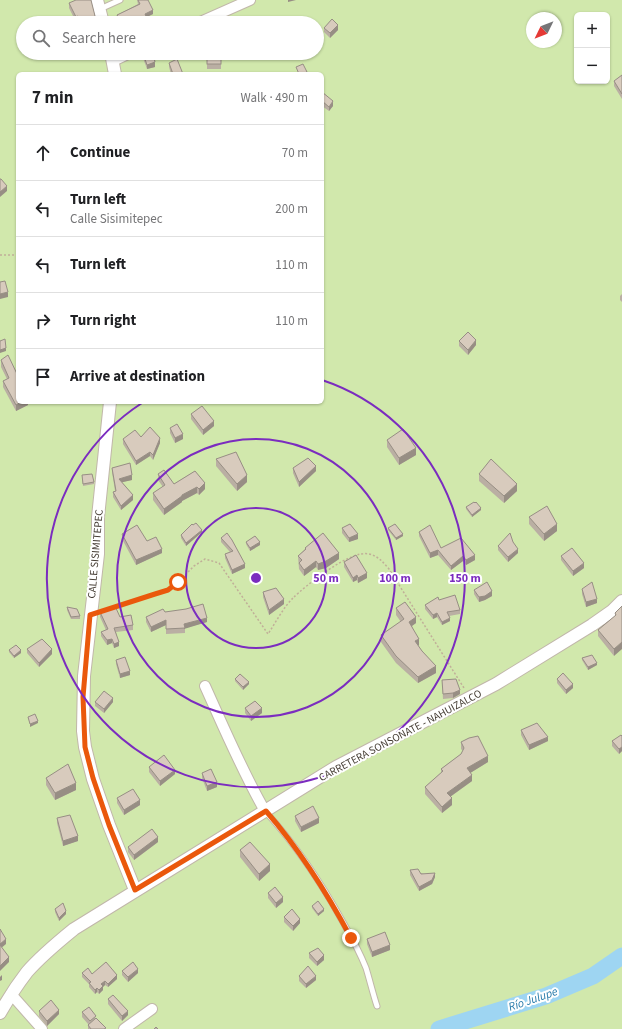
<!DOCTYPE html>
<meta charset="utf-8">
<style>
body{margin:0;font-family:"Source Sans 3",sans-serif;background:#f6f6f6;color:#202124}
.controls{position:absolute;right:12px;top:12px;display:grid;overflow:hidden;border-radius:6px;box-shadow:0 1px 3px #0004}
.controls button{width:36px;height:36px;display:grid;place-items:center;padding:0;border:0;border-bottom:1px solid #e0e0e0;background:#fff;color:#202124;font:20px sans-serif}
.compass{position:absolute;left:526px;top:12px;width:36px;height:36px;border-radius:50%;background:#fff;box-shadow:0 1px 3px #0004;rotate:227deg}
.stop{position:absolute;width:12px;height:12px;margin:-9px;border:3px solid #ea580c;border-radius:50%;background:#fff}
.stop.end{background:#ea580c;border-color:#fff;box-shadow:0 1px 4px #0008}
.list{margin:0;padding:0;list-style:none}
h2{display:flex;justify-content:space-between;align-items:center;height:52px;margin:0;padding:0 16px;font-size:17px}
h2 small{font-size:13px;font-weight:400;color:#757577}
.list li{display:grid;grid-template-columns:26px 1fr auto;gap:12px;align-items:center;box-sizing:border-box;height:56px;padding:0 16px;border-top:1px solid #e0e0e0}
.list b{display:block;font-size:15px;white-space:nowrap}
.list p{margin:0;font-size:13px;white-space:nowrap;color:#757577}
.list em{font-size:13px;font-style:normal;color:#757577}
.icon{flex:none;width:22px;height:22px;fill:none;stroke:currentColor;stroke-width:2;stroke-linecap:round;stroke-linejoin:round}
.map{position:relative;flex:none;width:622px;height:1029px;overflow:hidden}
.search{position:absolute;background:#fff;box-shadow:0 1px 3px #0004;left:16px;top:16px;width:308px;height:44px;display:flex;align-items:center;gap:10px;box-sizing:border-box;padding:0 14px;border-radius:22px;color:#757577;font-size:15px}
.panel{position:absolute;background:#fff;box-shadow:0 1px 3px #0004;left:16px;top:72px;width:308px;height:332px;border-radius:6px}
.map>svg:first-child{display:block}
.green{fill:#d1e8ac;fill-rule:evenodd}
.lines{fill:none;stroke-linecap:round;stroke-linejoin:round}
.river{stroke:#9ed5f2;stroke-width:17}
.service-casing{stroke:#c1b7aa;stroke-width:7}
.minor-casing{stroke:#c1b7aa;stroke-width:12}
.tertiary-casing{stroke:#c1b7aa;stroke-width:14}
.path{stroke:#c0af98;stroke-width:1.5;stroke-dasharray:2 2;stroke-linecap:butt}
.service{stroke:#fff;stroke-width:5}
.minor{stroke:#fff;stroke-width:10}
.tertiary{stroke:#fff;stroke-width:12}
.wall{fill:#baafa3}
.shaded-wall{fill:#978e84}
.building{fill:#d8cbbd;stroke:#978e84}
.route{stroke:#ea580c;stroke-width:5}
.ring{fill:none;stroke:#7b2cbf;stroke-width:2}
.labels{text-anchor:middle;stroke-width:4;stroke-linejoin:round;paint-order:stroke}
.street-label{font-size:11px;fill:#453d34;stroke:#fff}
.water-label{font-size:12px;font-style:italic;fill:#2a7cab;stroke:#fff}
.centre{fill:#7b2cbf;stroke:#fff;stroke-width:2}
.ring-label{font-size:12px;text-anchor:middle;font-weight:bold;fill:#7b2cbf;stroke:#fff;stroke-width:4;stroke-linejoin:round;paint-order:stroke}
</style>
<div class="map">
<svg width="622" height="1029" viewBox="0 0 622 1029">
<rect width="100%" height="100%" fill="#f3ede4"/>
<!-- green -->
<path class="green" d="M0,0h622v1029h-622zM577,15h30v66h-30zM532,18h24v24h-24zM23,23h294v30h-294zM18,74h304v328h-304z"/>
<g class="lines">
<!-- river -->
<polyline class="river" points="439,1029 546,996 593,976 622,956"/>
<defs>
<g id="service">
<polyline points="100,9 120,0"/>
<path d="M265,811c31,34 57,73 79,113 8,14 16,29 22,44 4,13 7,26 11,38"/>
</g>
<g id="minor">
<polyline points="198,23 250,0"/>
<polyline points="113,61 130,53"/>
<path d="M205,686c19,42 37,85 60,125"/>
<polyline points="11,994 42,1029"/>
<polyline points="124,1029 152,1009"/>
</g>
<g id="tertiary">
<polyline points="97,0 103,23"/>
<polyline points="111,53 115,74"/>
<polyline points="110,402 98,517 98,554 84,676 83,731 85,747 93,779 109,825 135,890"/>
<path d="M0,1013c8,-14 17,-28 27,-41 14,-16 31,-30 47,-43l262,-162 160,-83 96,-59 20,-14 10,-10"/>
</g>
</defs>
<!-- service casing -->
<use href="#service" class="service-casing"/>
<!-- minor casing -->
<use href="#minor" class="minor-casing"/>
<!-- tertiary casing -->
<use href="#tertiary" class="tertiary-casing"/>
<!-- path -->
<g class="path">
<polyline points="0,255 18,255"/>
<path d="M102,611l66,-22 10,-7 16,-16 11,-7 14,4 49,71c8,-12 15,-26 25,-36 12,-12 58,-49 76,-44 9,2 14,8 20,15l75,119"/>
</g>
<!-- service -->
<use href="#service" class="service"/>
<!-- minor -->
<use href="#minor" class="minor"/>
<!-- tertiary -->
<use href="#tertiary" class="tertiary"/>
</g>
<!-- wall -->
<g class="wall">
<polygon points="137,0 147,0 153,14 146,17 149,23 119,23 117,19 117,15 138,4"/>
<polygon points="69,3 96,20 98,23 79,23 78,21 76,22 69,8"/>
<polygon points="324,28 338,30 330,38 324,32"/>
<rect x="89" y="53" width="11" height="4"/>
<polygon points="143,53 155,67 147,69 143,58"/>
<rect x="207" y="53" width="14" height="16"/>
<polygon points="169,63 183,74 171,74 169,67"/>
<polygon points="622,75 622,99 614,86 614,81"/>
<polygon points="322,92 333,106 329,111 322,106"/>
<polygon points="622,294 622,302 620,300 620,296"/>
<polygon points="459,341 476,345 468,355 459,346"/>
<polygon points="1,360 28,402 28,405 16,411 3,387 3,381 7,379 1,367"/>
<polygon points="191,414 214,426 203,435 191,419"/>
<polygon points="170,428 183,439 175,443 170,433"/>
<polygon points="141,437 160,443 153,460 150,456 136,465 123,444 123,439"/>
<polygon points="387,440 416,455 399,465 387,447"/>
<polygon points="216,459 247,482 237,491 216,466"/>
<polygon points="112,468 132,480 122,482 133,500 121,510 113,497 113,492 115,491 112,472"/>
<polygon points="293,468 316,471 299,487 293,473"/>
<polygon points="195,471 205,489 199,495 197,493 182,501 182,502 164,515 153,500 153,493 163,487 158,480 158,474 174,484"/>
<polygon points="479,474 517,491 504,503 479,481"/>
<polygon points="82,475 94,482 94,484 83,486"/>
<polygon points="466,507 481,510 472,517 466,509"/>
<polygon points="529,517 557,531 544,541 529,524"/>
<polygon points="193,525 202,532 186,546 181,538 181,535"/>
<polygon points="342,528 358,539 349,542 342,533"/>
<polygon points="388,528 403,536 396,540 388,530"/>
<polygon points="419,532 441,548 475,560 466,565 463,561 451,570 438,555 430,558 419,536"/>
<polygon points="122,534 147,541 162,553 136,565 122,539"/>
<polygon points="221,538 232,540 245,568 232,574 225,558 225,554 230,552 221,542"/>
<polygon points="246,542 260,545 250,551 246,544"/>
<polygon points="513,542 518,553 508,562 498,550 498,546"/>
<polygon points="305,548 339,559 326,568 318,570 316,567 304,576 299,569 298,556 305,549"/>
<polygon points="561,556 584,568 573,576 561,560"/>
<polygon points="344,562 367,578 358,583 357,580 353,582 344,567"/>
<polygon points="582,589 597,603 586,607 582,594"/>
<polygon points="474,590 492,596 485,600 479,602 474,594"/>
<polygon points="263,592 284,604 269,615 263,597"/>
<polygon points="439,600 460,610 460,614 449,616 450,621 442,625 437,617 433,619 425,609 425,605"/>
<polygon points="622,606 614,656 598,636 598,630 615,616 615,613"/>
<polygon points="67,607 80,616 80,619 71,619 67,610"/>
<polygon points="396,608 416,623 412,626 419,645 418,646 436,673 418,683 396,663 381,642 381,635 401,622 396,615"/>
<polygon points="100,612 120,617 133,625 133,630 116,632 119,646 114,648 112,643 107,645 101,636 101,632 106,630 100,617"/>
<polygon points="165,612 207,622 185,628 185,633 166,634 166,625 151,632 146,622 146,617"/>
<polygon points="27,649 52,654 39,667 27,653"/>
<polygon points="9,650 21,653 14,658 9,652"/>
<polygon points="582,658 597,665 588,670 582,660"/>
<polygon points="116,660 130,675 120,678 116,664"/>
<polygon points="235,679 249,684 243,690 235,681"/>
<polygon points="557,679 573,688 566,694 557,683"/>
<polygon points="442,680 460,694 453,698 443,699"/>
<polygon points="95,702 113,702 104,713 95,706"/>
<polygon points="245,708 262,713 251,721 245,713"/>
<polygon points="521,730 548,741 529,750 521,735"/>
<polygon points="622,736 622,751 619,754 612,746 612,741"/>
<polygon points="461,742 488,762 470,773 472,781 450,797 452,805 442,813 425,794 425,787 441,773 441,769 461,754 463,751 461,749"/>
<polygon points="149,767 175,774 160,786 149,772"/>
<polygon points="202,773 217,787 207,791 202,778"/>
<polygon points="46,778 76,790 55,800 46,785"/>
<polygon points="117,798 140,805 124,815 117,803"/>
<polygon points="295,816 319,823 301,832 295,821"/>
<polygon points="57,818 78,841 63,846 57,823"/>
<polygon points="158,842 134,860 128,852 128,847"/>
<polygon points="240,850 270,871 259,881 240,857"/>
<polygon points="410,870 435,877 432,884 419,891 410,875"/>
<polygon points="268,893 283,902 276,908 268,898"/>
<polygon points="312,906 324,911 318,916 312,908"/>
<polygon points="55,909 66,914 59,921 55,912"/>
<polygon points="284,917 300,923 293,931 284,922"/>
<polygon points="367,939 390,950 372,957 367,944"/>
<polygon points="309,953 324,960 317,966 309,958"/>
<polygon points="122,971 138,973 128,982 122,975"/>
<polygon points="82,973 92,974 117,979 108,987 105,985 103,987 103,990 99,994 97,992 95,994 89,987 89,984 82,977"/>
<polygon points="299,976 316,980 306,988 299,981"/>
<polygon points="108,999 128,1015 122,1021 108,1004"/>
<polygon points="39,1011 59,1014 47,1026 39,1016"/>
<polygon points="82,1012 96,1018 106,1029 88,1029 88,1024 82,1017"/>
</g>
<!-- shaded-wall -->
<g class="shaded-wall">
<polygon points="288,0 296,0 288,2"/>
<polygon points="153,10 153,14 145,18 145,14"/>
<polygon points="78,16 78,21 76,22 76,17"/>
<polygon points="338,25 338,30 330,38 330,33"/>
<polygon points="155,62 155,67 147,69 147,65"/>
<polygon points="333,101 333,106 329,111 329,107"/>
<polygon points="7,186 7,191 0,197 0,192"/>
<polygon points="8,292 8,297 0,299 0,294"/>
<polygon points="476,340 476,345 468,355 468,350"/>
<polygon points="6,348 6,351 0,353 0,350"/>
<polygon points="21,402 28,402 28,405 16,411 16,405"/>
<polygon points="214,421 214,426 203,435 203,430"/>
<polygon points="183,434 183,439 175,443 175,438"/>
<polygon points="160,438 160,443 153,460 153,455"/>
<polygon points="416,448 416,455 399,465 399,458"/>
<polygon points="150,452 150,456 136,465 136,461"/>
<polygon points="316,466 316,471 299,487 299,482"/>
<polygon points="132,475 132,480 119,483 119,479"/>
<polygon points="247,475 247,482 237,491 237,484"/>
<polygon points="205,483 205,489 199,495 199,489"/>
<polygon points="517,484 517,491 504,503 504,496"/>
<polygon points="197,487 197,493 182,501 182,502 164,515 164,509 182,495"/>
<polygon points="133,495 133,500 121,510 121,506"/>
<polygon points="481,508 481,510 472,517 472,515"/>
<polygon points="557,524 557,531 544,541 544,534"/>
<polygon points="202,530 202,532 186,546 186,543"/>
<polygon points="358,534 358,539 349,542 349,538"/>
<polygon points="403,534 403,536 396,540 396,538"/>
<polygon points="260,542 260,545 250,551 250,548"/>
<polygon points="162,549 162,553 136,565 136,560"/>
<polygon points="518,549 518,553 508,562 508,557"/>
<polygon points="438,550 438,555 430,558 430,553"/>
<polygon points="339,553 339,559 326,568 318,570 318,564"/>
<polygon points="475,555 475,560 466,565 466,560"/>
<polygon points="463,556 463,561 451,570 451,566"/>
<polygon points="316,561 316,567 304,576 304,570"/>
<polygon points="584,563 584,568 573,576 573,571"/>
<polygon points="245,564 245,568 232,574 232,570"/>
<polygon points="367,573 367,578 358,583 358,578"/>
<polygon points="357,575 357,580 353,582 353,578"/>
<polygon points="492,591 492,596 485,600 479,602 479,597"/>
<polygon points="284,599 284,604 269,615 269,610"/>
<polygon points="597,599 597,603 586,607 586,602"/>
<polygon points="437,613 437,617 433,619 433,615"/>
<polygon points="416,617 416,623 409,628 409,622"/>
<polygon points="207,618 207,622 184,629 184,624"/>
<polygon points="450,618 450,621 442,625 442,622"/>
<polygon points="166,620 166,625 151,632 151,627"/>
<polygon points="112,639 112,643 107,645 107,640"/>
<polygon points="419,639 419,645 415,648 415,641"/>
<polygon points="119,642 119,646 114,648 114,644"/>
<polygon points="622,642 622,649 614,656 614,649"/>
<polygon points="52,649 52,654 39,667 39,663"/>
<polygon points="21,650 21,653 14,658 14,656"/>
<polygon points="597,663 597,665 588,670 588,667"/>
<polygon points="436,666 436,673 418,683 418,677"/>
<polygon points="130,671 130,675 120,678 120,674"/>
<polygon points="249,682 249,684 243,690 243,687"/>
<polygon points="573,684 573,688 566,694 566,690"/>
<polygon points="460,690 460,694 453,698 453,693"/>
<polygon points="113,698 113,702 104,713 104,709"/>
<polygon points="262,708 262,713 251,721 251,716"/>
<polygon points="38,721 38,723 30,727 30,724"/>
<polygon points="548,737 548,741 529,750 529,745"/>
<polygon points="622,747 622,751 619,754 619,749"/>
<polygon points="488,756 488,762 467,775 467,768"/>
<polygon points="175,770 175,774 160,786 160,781"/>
<polygon points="472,775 472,781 447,799 447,793"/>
<polygon points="217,782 217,787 207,791 207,786"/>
<polygon points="76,783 76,790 55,800 55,793"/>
<polygon points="452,798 452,805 442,813 442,807"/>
<polygon points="140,800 140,805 124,815 124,810"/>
<polygon points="319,818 319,823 301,832 301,827"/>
<polygon points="78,836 78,841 63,846 63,841"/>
<polygon points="158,837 158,842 134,860 134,855"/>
<polygon points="270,864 270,871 259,881 259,874"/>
<polygon points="435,873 435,877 432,884 419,891 419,887"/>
<polygon points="283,897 283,902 276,908 276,903"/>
<polygon points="324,909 324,911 318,916 318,914"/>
<polygon points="66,911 66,914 59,921 59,918"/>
<polygon points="300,919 300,923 293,931 293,926"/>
<polygon points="6,939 6,944 0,949 0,944"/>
<polygon points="390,945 390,950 372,957 372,952"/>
<polygon points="324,955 324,960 317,966 317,962"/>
<polygon points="9,957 9,962 0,971 0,966"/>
<polygon points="138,969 138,973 128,982 128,977"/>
<polygon points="2,975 2,980 0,981 0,977"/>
<polygon points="117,975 117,979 108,987 108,984"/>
<polygon points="316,976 316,980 306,988 306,984"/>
<polygon points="105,981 105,985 103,987 103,990 99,994 99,990 101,984"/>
<polygon points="97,988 97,992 95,994 95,990"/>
<polygon points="59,1010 59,1014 47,1026 47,1021"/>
<polygon points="128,1011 128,1015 122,1021 122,1016"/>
</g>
<!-- building -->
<g class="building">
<polygon points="76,0 91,0 96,20 98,23 80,23 78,16 76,17 69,3"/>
<polygon points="138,0 148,0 153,10 145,14 149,23 121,23 117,15 140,4"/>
<polygon points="237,18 239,23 232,23 231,21"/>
<polygon points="332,19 338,25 330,33 324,28"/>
<polygon points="216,20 217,23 206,23"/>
<polygon points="143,53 153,53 155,62 147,65"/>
<rect x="207" y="53" width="14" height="11"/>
<polygon points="177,59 183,74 173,74 169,63"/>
<polygon points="303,64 307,72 302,74 299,74 296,67"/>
<polygon points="622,75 622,94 614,81"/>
<polygon points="322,92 333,101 329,107 322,101"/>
<polygon points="0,179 1,179 7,186 0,192"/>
<polygon points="5,281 8,292 0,294 0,282"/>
<polygon points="468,332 476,340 468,350 459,341"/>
<polygon points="5,339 6,348 0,350 0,341"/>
<polygon points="8,355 18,376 18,402 21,402 16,405 3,381 9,378 1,360"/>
<polygon points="202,406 214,421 203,430 191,414"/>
<polygon points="177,424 183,434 175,438 170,428"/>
<polygon points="150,427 160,438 153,455 150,452 136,461 123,439 135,430 141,437"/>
<polygon points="403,429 416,448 399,458 387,440"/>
<polygon points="236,452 247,475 237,484 216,459"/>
<polygon points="308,458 316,466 299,482 293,468"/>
<polygon points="491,459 517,484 504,496 479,474"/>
<polygon points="130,463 132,475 119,479 133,495 121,506 113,492 116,491 112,468"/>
<polygon points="164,470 174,484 195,471 205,483 199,489 197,487 182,495 182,496 164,509 153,493 165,485 158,474"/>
<polygon points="92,474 94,482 83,484 82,475"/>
<polygon points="474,502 475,503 476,502 481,508 472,515 466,507"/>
<polygon points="547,506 557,524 544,534 529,517"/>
<polygon points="196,523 202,530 186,543 181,535 192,524 193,525"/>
<polygon points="350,524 358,534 349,538 342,528"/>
<polygon points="395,524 403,534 396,538 388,528"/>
<polygon points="137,525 147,541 156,537 162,549 136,560 122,534"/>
<polygon points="430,525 441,548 461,538 475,555 466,560 463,556 451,566 438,550 430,553 419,532"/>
<polygon points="227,533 232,540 245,564 232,570 225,554 233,551 221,538"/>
<polygon points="323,533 339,553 326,561 318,564 316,561 304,570 299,563 302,560 298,556 306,549 305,548"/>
<polygon points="510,533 513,542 518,549 508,557 498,546"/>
<polygon points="255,536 260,542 250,548 246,542"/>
<polygon points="572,548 584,563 573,571 561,556"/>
<polygon points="356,555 367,573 358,578 357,575 353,578 344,562"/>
<polygon points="487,582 492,591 485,596 479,597 474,590"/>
<polygon points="592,582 597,599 586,602 582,589"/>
<polygon points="276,588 284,599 269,610 263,592"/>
<polygon points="455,595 460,610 447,612 450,618 442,622 437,613 433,615 425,605 438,597 439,600"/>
<polygon points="405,602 416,617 409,622 419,639 415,641 422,651 436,666 418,677 396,656 381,635 404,619 396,608"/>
<polygon points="203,604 207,618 184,624 185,628 166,629 166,620 151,627 146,617 163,609 165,612 186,609"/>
<polygon points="115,606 120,617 131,615 133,625 114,628 119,642 114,644 112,639 107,640 101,632 108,629 100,612"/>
<polygon points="622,606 622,642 614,649 598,630 616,615 615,613"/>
<polygon points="67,607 77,609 80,616 71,617"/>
<polygon points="42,639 52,649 39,663 27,649"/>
<polygon points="16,645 21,650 14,656 9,650"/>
<polygon points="592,655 597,663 588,667 582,658"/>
<polygon points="125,657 130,671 120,674 116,660"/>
<polygon points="563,673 573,684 566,690 557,679"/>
<polygon points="240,674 249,682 243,687 235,679"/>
<polygon points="456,679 460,690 453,693 443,694 442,680"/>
<polygon points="104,691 113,698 104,709 95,702"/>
<polygon points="255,701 262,708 251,716 245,708"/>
<polygon points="35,714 38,721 30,724 28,717"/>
<polygon points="537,723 548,737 529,745 521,730"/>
<polygon points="621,735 622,736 622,747 619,749 612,741"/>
<polygon points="478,736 488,756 467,768 472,775 447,793 452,798 442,807 425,787 443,771 441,769 461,754 464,748 461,742 469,738"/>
<polygon points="164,755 175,770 160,781 149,767"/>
<polygon points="68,764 76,783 55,793 46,778"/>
<polygon points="211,769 217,782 207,786 202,773"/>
<polygon points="133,789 140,800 124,810 117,798"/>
<polygon points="313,806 319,818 301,827 295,816"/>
<polygon points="70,815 78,836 63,841 57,818"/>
<polygon points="152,829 158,837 134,855 128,847"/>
<polygon points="250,842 270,864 259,874 240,850"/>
<polygon points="418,869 421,874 435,873 432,880 419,887 410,870"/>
<polygon points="275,887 283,897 276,903 268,893"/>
<polygon points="318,901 324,909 318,914 312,906"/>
<polygon points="63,903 66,911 59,918 55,909"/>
<polygon points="292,909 300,919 293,926 284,917"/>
<polygon points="0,929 6,939 0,944"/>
<polygon points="385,932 390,945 372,952 367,939"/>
<polygon points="0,945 9,957 0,966"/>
<polygon points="318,948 324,955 317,962 309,953"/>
<polygon points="106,962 117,975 108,984 105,981 101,984 103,986 99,990 97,988 95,990 89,983 91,982 82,973 88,968 92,974"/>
<polygon points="133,962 138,969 128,977 122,971"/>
<polygon points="308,966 316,976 306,984 299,976"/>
<polygon points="113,995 128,1011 122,1016 108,999"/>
<polygon points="51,1000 59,1010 47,1021 39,1011"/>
<polygon points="89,1007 96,1016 90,1021 82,1012"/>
<polygon points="96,1018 106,1028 104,1029 91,1029 88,1025"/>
<polygon points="156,1027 158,1029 154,1029"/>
</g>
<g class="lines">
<!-- route -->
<path class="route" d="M178,582l-10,8 -13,4 -65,21 -7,82 2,50 8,31 16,47 26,65 131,-79c33,38 61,82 85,127"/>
</g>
<!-- distance rings -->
<g class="ring">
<circle cx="256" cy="578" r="70"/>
<circle cx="256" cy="578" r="139"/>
<path d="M322 380A209 209 0 1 1 142 403"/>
</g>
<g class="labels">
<!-- street labels -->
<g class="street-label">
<text transform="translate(95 554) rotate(-85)" y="4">CALLE SISIMITEPEC</text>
<text transform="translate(400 735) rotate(-28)" y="4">CARRETERA SONSONATE - NAHUIZALCO</text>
</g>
<!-- water labels -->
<g class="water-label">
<text transform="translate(533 999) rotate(-19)" y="4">Río Julupe</text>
</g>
</g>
<circle cx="256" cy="578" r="6" class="centre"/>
<g class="ring-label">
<text x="326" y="582">50 m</text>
<text x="395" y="582">100 m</text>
<text x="465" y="582">150 m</text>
</g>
</svg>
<div class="controls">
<button>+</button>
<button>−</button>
</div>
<svg class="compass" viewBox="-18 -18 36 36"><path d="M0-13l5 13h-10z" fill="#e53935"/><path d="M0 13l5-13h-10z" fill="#757577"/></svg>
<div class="stop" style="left:178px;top:582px"></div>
<div class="stop end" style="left:351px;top:938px"></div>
<div class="search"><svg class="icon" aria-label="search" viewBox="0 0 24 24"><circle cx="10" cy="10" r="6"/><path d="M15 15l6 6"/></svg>Search here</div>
<section class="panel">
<h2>7 min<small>Walk · 490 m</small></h2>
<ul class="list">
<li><svg class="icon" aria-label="ahead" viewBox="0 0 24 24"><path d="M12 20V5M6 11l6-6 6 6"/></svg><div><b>Continue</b></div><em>70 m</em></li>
<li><svg class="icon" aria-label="left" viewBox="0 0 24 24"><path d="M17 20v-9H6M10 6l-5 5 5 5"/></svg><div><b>Turn left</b><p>Calle Sisimitepec</p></div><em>200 m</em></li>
<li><svg class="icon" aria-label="left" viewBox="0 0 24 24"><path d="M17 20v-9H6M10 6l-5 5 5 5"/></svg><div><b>Turn left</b></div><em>110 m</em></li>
<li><svg class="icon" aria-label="right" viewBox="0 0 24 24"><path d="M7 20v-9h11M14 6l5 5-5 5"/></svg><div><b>Turn right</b></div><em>110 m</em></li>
<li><svg class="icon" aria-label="arrive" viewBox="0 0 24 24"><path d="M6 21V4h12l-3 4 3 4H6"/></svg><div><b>Arrive at destination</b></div></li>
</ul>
</section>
</div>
